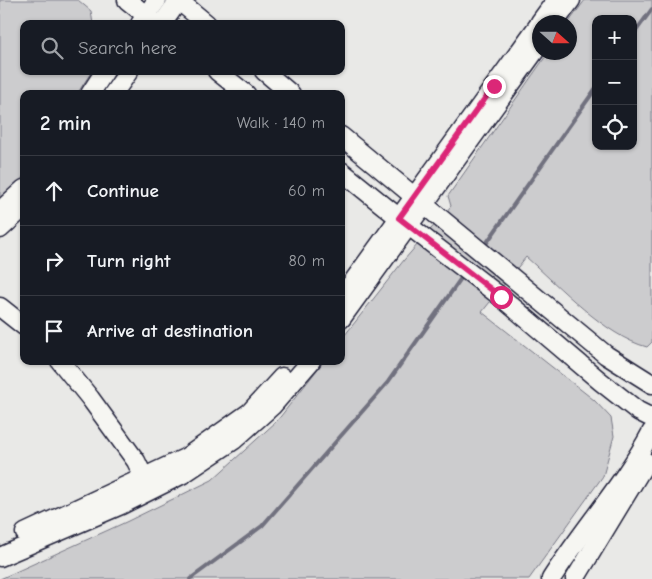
<!DOCTYPE html>
<meta charset="utf-8">
<style>
body{margin:0;font-family:"Comic Neue",sans-serif;background:#242831;color:#f1f3f6}
.controls{position:absolute;right:15px;top:15px;display:grid;overflow:hidden;border-radius:10px;box-shadow:0 1px 4px #0004}
.controls button{width:45px;height:45px;display:grid;place-items:center;padding:0;border:0;border-bottom:1px solid #363941;background:#171b24;color:#f1f3f6;font:25px sans-serif}
.compass{position:absolute;left:532px;top:15px;width:45px;height:45px;border-radius:50%;background:#171b24;box-shadow:0 1px 4px #0004;rotate:111deg}
.stop{position:absolute;width:15px;height:15px;margin:-11px;border:4px solid #db2777;border-radius:50%;background:#fff}
.stop.end{background:#db2777;border-color:#fff;box-shadow:0 1px 5px #0008}
.list{margin:0;padding:0;list-style:none}
h2{display:flex;justify-content:space-between;align-items:center;height:65px;margin:0;padding:0 20px;font-size:21px}
h2 small{font-size:16px;font-weight:400;color:#9ea1a6}
.list li{display:grid;grid-template-columns:32px 1fr auto;gap:15px;align-items:center;box-sizing:border-box;height:70px;padding:0 20px;border-top:1px solid #363941}
.list b{display:block;font-size:19px;white-space:nowrap}
.list em{font-size:16px;font-style:normal;color:#9ea1a6}
.icon{flex:none;width:28px;height:28px;fill:none;stroke:currentColor;stroke-width:2;stroke-linecap:round;stroke-linejoin:round}
.map{position:relative;flex:none;width:652px;height:579px;overflow:hidden}
.search{position:absolute;background:#171b24;box-shadow:0 1px 4px #0004;left:20px;top:20px;width:325px;height:55px;display:flex;align-items:center;gap:12px;box-sizing:border-box;padding:0 18px;border-radius:10px;color:#9ea1a6;font-size:19px}
.panel{position:absolute;background:#171b24;box-shadow:0 1px 4px #0004;left:20px;top:90px;width:325px;height:275px;border-radius:10px}
.map>svg:first-child{display:block}
.green{fill:#ccccce;stroke:#777784;fill-rule:evenodd}
.lines{fill:none;stroke-linecap:round;stroke-linejoin:round}
.stream{stroke:#71717f;stroke-width:4}
.minor-casing{stroke:#22223b;stroke-width:21}
.minor{stroke:#f6f6f2;stroke-width:18}
.route{stroke:#db2777;stroke-width:6}
</style>
<div class="map">
<svg width="652" height="579" viewBox="0 0 652 579">
<rect width="100%" height="100%" fill="#e9e9e7"/>
<filter id="ink" filterUnits="userSpaceOnUse"><feTurbulence type="fractalNoise" baseFrequency=".02" numOctaves="2"/><feDisplacementMap in="SourceGraphic" scale="10" xChannelSelector="R" yChannelSelector="G"/><feConvolveMatrix kernelMatrix="1 2 1 2 8 2 1 2 1" color-interpolation-filters="sRGB"/></filter>
<g filter="url(#ink)">
<!-- green -->
<g class="green">
<polygon points="0,0 78,0 91,11 93,24 24,24 24,71 92,71 77,94 24,94 24,175 15,189 0,201"/>
<path d="M585,0h67v342l-5,5c-42,-11 -88,-61 -121,-90l-44,55 112,88 17,18 3,18 -11,40 -74,103h-529l126,-57 86,-42 65,-59 47,-60h17v-21l63,-80 47,-54 -3,-10 100,-143 22,-1 -1,-30zM596,19h37v127h-37z"/>
</g>
<g class="lines">
<!-- stream -->
<g class="stream">
<polyline points="633,35 652,9"/>
<polyline points="483,248 596,88"/>
<polyline points="190,579 262,526 388,382 464,274"/>
</g>
<defs>
<g id="minor">
<polyline points="127,0 157,24"/>
<polyline points="178,0 207,24"/>
<polyline points="540,22 556,0"/>
<polyline points="555,22 571,0"/>
<polyline points="140,24 157,0"/>
<polyline points="162,24 179,0"/>
<polyline points="217,71 246,94"/>
<polyline points="264,71 291,94"/>
<polyline points="90,94 105,71"/>
<polyline points="113,94 129,71"/>
<polyline points="341,136 606,355 652,384"/>
<polyline points="341,171 409,226 501,297 600,381 638,411 652,418"/>
<polyline points="0,211 24,189"/>
<polyline points="0,229 24,207"/>
<polyline points="341,298 540,23"/>
<polyline points="0,307 24,326"/>
<polyline points="341,319 540,44"/>
<polyline points="60,361 90,398 136,461 149,488"/>
<polyline points="25,533 185,458 250,412 282,377"/>
<polyline points="0,557 121,505 183,474 234,440 272,406 311,361"/>
<path d="M551,579c32,-50 73,-95 101,-148"/>
<polyline points="575,579 646,462"/>
</g>
</defs>
<!-- minor casing -->
<use href="#minor" class="minor-casing"/>
<!-- minor -->
<use href="#minor" class="minor"/>
</g>
</g>
<g class="lines" filter="url(#ink)">
<!-- route -->
<polyline class="route" points="494,86 399,218 501,297"/>
</g>
</svg>
<div class="controls">
<button>+</button>
<button>−</button>
<button><svg class="icon" aria-label="locate" viewBox="0 0 24 24"><circle cx="12" cy="12" r="6"/><path d="M12 2v4M12 18v4M2 12h4M18 12h4"/></svg></button>
</div>
<svg class="compass" viewBox="-18 -18 36 36"><path d="M0-13l5 13h-10z" fill="#e53935"/><path d="M0 13l5-13h-10z" fill="#9ea1a6"/></svg>
<div class="stop" style="left:501px;top:297px"></div>
<div class="stop end" style="left:494px;top:86px"></div>
<div class="search"><svg class="icon" aria-label="search" viewBox="0 0 24 24"><circle cx="10" cy="10" r="6"/><path d="M15 15l6 6"/></svg>Search here</div>
<section class="panel">
<h2>2 min<small>Walk · 140 m</small></h2>
<ul class="list">
<li><svg class="icon" aria-label="ahead" viewBox="0 0 24 24"><path d="M12 20V5M6 11l6-6 6 6"/></svg><div><b>Continue</b></div><em>60 m</em></li>
<li><svg class="icon" aria-label="right" viewBox="0 0 24 24"><path d="M7 20v-9h11M14 6l5 5-5 5"/></svg><div><b>Turn right</b></div><em>80 m</em></li>
<li><svg class="icon" aria-label="arrive" viewBox="0 0 24 24"><path d="M6 21V4h12l-3 4 3 4H6"/></svg><div><b>Arrive at destination</b></div></li>
</ul>
</section>
</div>
